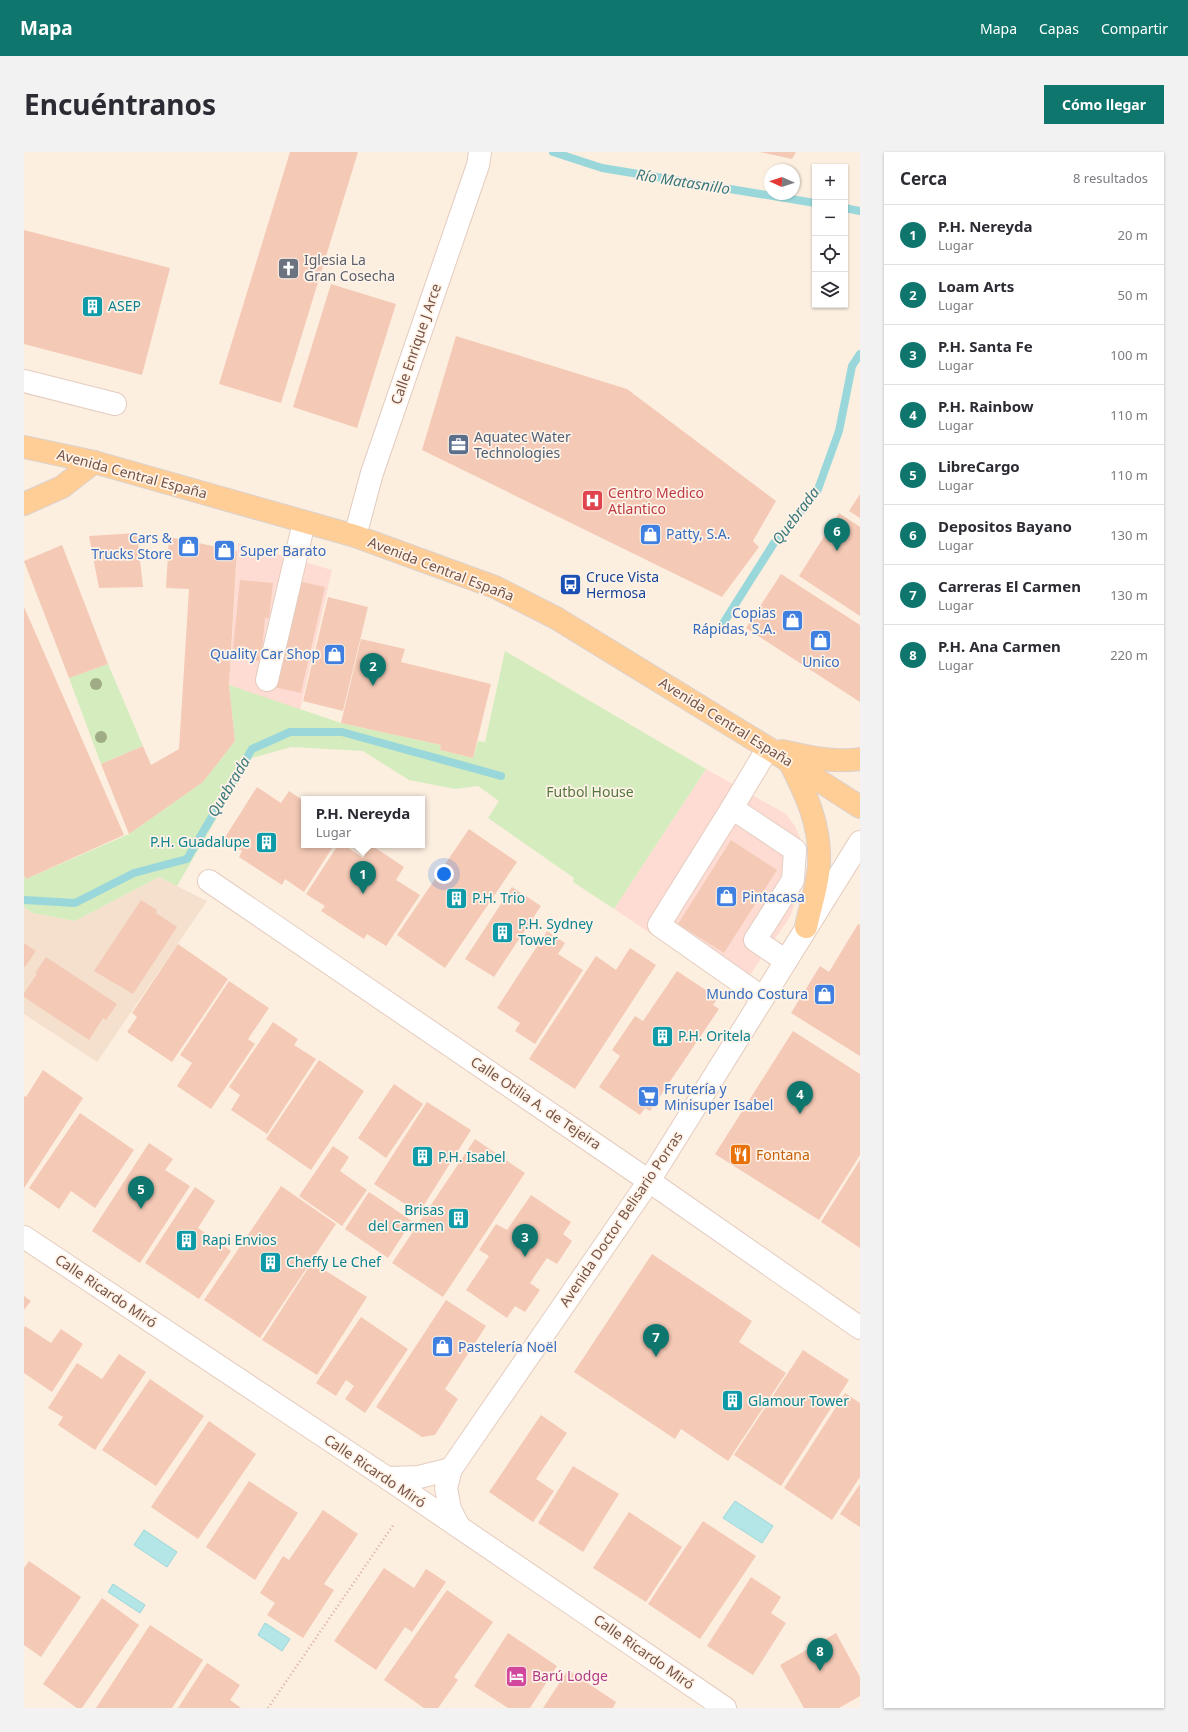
<!DOCTYPE html>
<html lang="es">
<meta charset="utf-8">
<style>
body{margin:0;font-family:"Noto Sans",sans-serif;background:#f2f2f3;color:#2b2b33}
.controls{position:absolute;right:12px;top:12px;display:grid;overflow:hidden;border-radius:0px;box-shadow:0 1px 3px #0004}
.controls button{width:36px;height:36px;display:grid;place-items:center;padding:0;border:0;border-bottom:1px solid #e1e1e2;background:#fff;color:#2b2b33;font:20px sans-serif}
.compass{position:absolute;left:740px;top:12px;width:36px;height:36px;border-radius:50%;background:#fff;box-shadow:0 1px 3px #0004;rotate:273deg}
.you{position:absolute;left:420px;top:722px;width:14px;height:14px;margin:-10px;border:3px solid #fff;border-radius:50%;background:#1a73e8;box-shadow:0 0 0 6px #1a73e833}
.badge{display:grid;place-items:center;width:26px;height:26px;border-radius:50%;background:#0f766e;color:#fff;font-size:13px;font-weight:700}
.pin{position:absolute;translate:-50% -33px;filter:drop-shadow(0 1px 2px #0008)}
.pin::after{content:'';position:absolute;top:21px;width:14px;height:12px;background:inherit;clip-path:polygon(0 0,100% 0,50% 100%)}
.popup{position:absolute;left:277px;top:644px;width:124px;height:52px;box-sizing:border-box;display:grid;place-content:center;border-radius:0px;background:#fff;filter:drop-shadow(0 1px 3px #0005);font-size:13px;white-space:nowrap;color:#7c7c81}
.popup b{font-size:15px;color:#2b2b33}
.popup::after{content:'';position:absolute;left:50%;top:100%;margin-left:-8px;border:8px solid transparent;border-top-color:#fff}
.list{margin:0;padding:0;list-style:none}
h2{display:flex;justify-content:space-between;align-items:center;height:52px;margin:0;padding:0 16px;font-size:17px}
h2 small{font-size:13px;font-weight:400;color:#7c7c81}
.list li{display:grid;grid-template-columns:26px 1fr auto;gap:12px;align-items:center;box-sizing:border-box;height:60px;padding:0 16px;border-top:1px solid #e1e1e2}
.list b{display:block;font-size:15px;white-space:nowrap}
.list p{margin:0;font-size:13px;white-space:nowrap;color:#7c7c81}
.list em{font-size:13px;font-style:normal;color:#7c7c81}
.icon{flex:none;width:22px;height:22px;fill:none;stroke:currentColor;stroke-width:2;stroke-linecap:round;stroke-linejoin:round}
.map{position:relative;flex:none;width:836px;height:1556px;overflow:hidden;border-radius:0px}
header{display:flex;align-items:center;gap:24px;box-sizing:border-box;height:56px;padding:0 20px;background:#0f766e;color:#fff}
header strong{font-size:19px}
nav{display:flex;gap:22px;margin-inline-start:auto;font-size:14px}
.intro{display:flex;align-items:center;justify-content:space-between;box-sizing:border-box;height:96px;padding:0 24px}
h1{margin:0;font-size:28px}
.button{padding:10px 18px;border-radius:0px;background:#0f766e;color:#fff;font-size:14px;font-weight:700}
main{display:flex;gap:24px;padding:0 24px}
aside{flex:1;background:#fff;border-radius:0px;box-shadow:0 1px 3px #0004}
.map>svg:first-child{display:block}
.residential{fill:#f5e0ce}
.commercial{fill:#ffdcd3}
.green{fill:#d5ecbe}
.water{fill:#b4e6e8;stroke:#9ad7da}
.lines{fill:none;stroke-linecap:round;stroke-linejoin:round}
.stream{stroke:#9ad7da;stroke-width:8}
.building{fill:#f4c9b6}
.minor-casing{stroke:#e4ccbf;stroke-width:24}
.major-casing{stroke:#dbd2cf;stroke-width:24}
.path{stroke:#d9ac9a;stroke-width:2.5;stroke-dasharray:1 3;stroke-linecap:butt}
.minor{stroke:#fff;stroke-width:22}
.major{stroke:#ffcd96;stroke-width:22}
.tree{fill:#9fac85}
.labels{text-anchor:middle;stroke-width:3.5;stroke-linejoin:round;paint-order:stroke}
.worship-label{font-size:14px;fill:#5b616d;stroke:#fff3e8;text-anchor:start}
.culture-label{font-size:14px;fill:#0d838f;stroke:#fff3e8;text-anchor:start}
.street-label{font-size:14px;fill:#765246;stroke:#fff3e8}
.service-label{font-size:14px;fill:#4e5e75;stroke:#fff3e8;text-anchor:start}
.health-label{font-size:14px;fill:#be3a42;stroke:#fff3e8;text-anchor:start}
.shop-label{font-size:14px;fill:#366cbe;stroke:#fff3e8;text-anchor:start}
.transit-label{font-size:14px;fill:#164399;stroke:#fff3e8;text-anchor:start}
.park-label{font-size:14px;fill:#52763b;stroke:#fff3e8}
.food-label{font-size:14px;fill:#c56008;stroke:#fff3e8;text-anchor:start}
.hotel-label{font-size:14px;fill:#b23c85;stroke:#fff3e8;text-anchor:start}
.water-label{font-size:15px;font-style:italic;fill:#3a787c;stroke:#fff3e8}
</style>
<header>
<strong>Mapa</strong>
<nav><a>Mapa</a><a>Capas</a><a>Compartir</a></nav>
</header>
<div class="intro"><h1>Encuéntranos</h1><a class="button">Cómo llegar</a></div>
<main>
<div class="map">
<svg width="836" height="1556" viewBox="0 0 836 1556">
<rect width="100%" height="100%" fill="#fdefe0"/>
<!-- residential -->
<polygon class="residential" points="135,725 183,749 73,910 0,862 0,755 9,761 51,769"/>
<!-- commercial -->
<g class="commercial">
<polygon points="214,391 308,418 276,558 205,533"/>
<polygon points="682,617 762,662 771,674 779,693 780,722 766,765 714,840 590,757"/>
</g>
<!-- green -->
<g class="green">
<polygon points="481,499 682,617 590,757 549,730 550,726 464,666 475,649 454,634 431,637 385,628 339,599 267,595 228,606 153,734 135,725 51,769 9,761 0,755 0,723 2,727 105,682 179,630 211,589 205,533 317,571 417,593 416,598 449,606 454,589 461,590"/>
<polygon points="84,512 119,594 77,612 45,526"/>
</g>
<!-- water -->
<g class="water">
<polygon points="711,1349 749,1374 738,1391 699,1366"/>
<polygon points="120,1378 153,1400 143,1415 110,1393"/>
<polygon points="89,1432 121,1453 116,1461 84,1440"/>
<polygon points="241,1471 266,1487 258,1499 234,1483"/>
</g>
<g class="lines">
<!-- stream -->
<g class="stream">
<polyline points="529,0 578,16 791,51"/>
<polyline points="821,56 836,59"/>
<polyline points="700,470 750,391 793,340 815,279 828,214 836,202"/>
<polyline points="0,748 51,751 110,721 163,707 228,597 266,580 318,580 477,624"/>
</g>
</g>
<!-- building -->
<g class="building">
<polygon points="266,0 334,0 257,251 195,232"/>
<polygon points="736,0 772,0 768,7"/>
<polygon points="0,78 146,116 118,223 0,192"/>
<polygon points="307,132 372,152 333,276 269,255"/>
<polygon points="432,184 603,237 752,349 729,389 735,395 698,445 398,298"/>
<polygon points="836,342 836,366 825,359"/>
<polygon points="815,361 836,375 836,464 775,424"/>
<polygon points="113,381 119,435 75,436 65,384"/>
<polygon points="145,385 213,399 205,533 211,589 179,630 105,682 77,612 119,594 127,613 155,597 165,437 142,436"/>
<polygon points="38,393 84,512 45,526 0,409"/>
<polygon points="757,422 836,473 836,550 722,476"/>
<polygon points="216,428 249,431 245,466 241,466 237,509 208,506"/>
<polygon points="274,429 301,435 277,541 250,535"/>
<polygon points="304,445 344,455 319,559 279,549"/>
<polygon points="0,455 100,683 2,727 0,723"/>
<polygon points="337,487 381,497 377,510 467,532 449,606 416,598 417,593 317,571"/>
<polygon points="233,635 257,651 265,639 280,649 280,693 310,693 280,740 261,727 258,733 215,705 218,699 200,687"/>
<polygon points="445,677 493,710 421,816 373,783"/>
<polygon points="707,688 753,718 700,801 654,772"/>
<polygon points="314,693 320,693 339,706 347,693 380,715 372,728 396,743 362,794 343,782 340,787 297,759 301,754 282,742"/>
<polygon points="488,735 517,754 470,825 441,807"/>
<polygon points="117,748 133,758 132,761 153,775 109,842 70,819"/>
<polygon points="834,772 836,773 836,904 767,861 796,814 805,820"/>
<polygon points="523,779 541,791 534,802 559,818 511,892 491,879 496,871 473,856"/>
<polygon points="0,791 12,799 1,815 0,814"/>
<polygon points="154,792 204,827 148,910 103,880 113,865 108,861"/>
<polygon points="606,796 632,813 551,937 505,907 572,804 592,818"/>
<polygon points="22,805 93,852 82,868 79,866 65,888 0,845 0,841 13,822 11,821"/>
<polygon points="653,819 694,846 689,853 695,857 626,959 621,956 616,963 575,935 596,904 588,898 611,864 619,869"/>
<polygon points="205,829 245,856 224,887 231,892 187,957 153,934 168,911 156,903"/>
<polygon points="249,870 274,887 270,893 292,907 243,982 207,958 216,943 205,935"/>
<polygon points="769,879 836,922 836,1003 795,1068 691,1002"/>
<polygon points="295,908 340,939 287,1018 242,987"/>
<polygon points="19,918 59,946 0,1036 0,944 2,945"/>
<polygon points="370,932 399,952 362,1006 334,986"/>
<polygon points="403,950 447,978 395,1061 350,1032"/>
<polygon points="56,961 110,998 71,1056 47,1039 35,1057 5,1036"/>
<polygon points="451,987 501,1021 419,1145 368,1111"/>
<polygon points="125,991 149,1007 141,1018 166,1034 116,1111 68,1079"/>
<polygon points="309,994 325,1005 316,1019 343,1038 318,1074 275,1044"/>
<polygon points="836,1008 836,1096 797,1070"/>
<polygon points="257,1034 312,1072 236,1186 180,1148"/>
<polygon points="171,1035 191,1049 174,1076 207,1099 175,1147 121,1111"/>
<polygon points="345,1040 388,1069 364,1106 321,1077"/>
<polygon points="507,1043 547,1070 539,1082 548,1089 533,1112 523,1106 506,1131 516,1138 501,1160 491,1154 483,1166 442,1138 465,1104 455,1098 472,1072 483,1078"/>
<polygon points="628,1102 728,1169 715,1190 762,1221 704,1309 657,1277 651,1287 550,1220"/>
<polygon points="288,1110 343,1145 293,1223 238,1188"/>
<polygon points="0,1144 7,1149 0,1158"/>
<polygon points="422,1148 462,1174 421,1237 434,1247 411,1283 398,1285 352,1255"/>
<polygon points="337,1165 384,1197 341,1261 321,1247 330,1234 322,1228 312,1244 292,1231"/>
<polygon points="1,1174 27,1191 37,1177 59,1192 28,1240 0,1221 0,1176"/>
<polygon points="779,1198 825,1228 757,1334 710,1303"/>
<polygon points="95,1202 122,1220 71,1298 34,1273 39,1265 24,1256 53,1211 78,1227"/>
<polygon points="126,1227 180,1264 132,1334 78,1298"/>
<polygon points="821,1241 836,1251 836,1325 808,1368 760,1336"/>
<polygon points="517,1263 543,1281 512,1327 530,1339 509,1370 465,1340"/>
<polygon points="185,1269 232,1302 174,1387 127,1355"/>
<polygon points="549,1314 595,1342 559,1400 514,1371"/>
<polygon points="225,1329 274,1361 231,1428 182,1395"/>
<polygon points="836,1332 836,1375 816,1362"/>
<polygon points="299,1358 334,1382 300,1432 310,1438 279,1486 243,1463 251,1451 236,1441 259,1404 265,1408"/>
<polygon points="605,1360 658,1395 622,1450 569,1416"/>
<polygon points="679,1369 732,1404 676,1487 624,1452"/>
<polygon points="5,1409 57,1445 17,1505 0,1493 0,1416"/>
<polygon points="360,1416 390,1436 402,1417 422,1430 388,1480 381,1475 352,1518 310,1489"/>
<polygon points="727,1425 757,1445 747,1461 762,1471 729,1523 683,1494"/>
<polygon points="423,1438 469,1470 430,1525 434,1528 414,1556 400,1556 360,1528"/>
<polygon points="78,1446 115,1473 58,1556 53,1556 19,1532"/>
<polygon points="126,1473 179,1508 148,1556 72,1556"/>
<polygon points="484,1481 533,1514 506,1556 484,1556 450,1534"/>
<polygon points="812,1481 836,1525 836,1544 815,1556 780,1556 756,1513"/>
<polygon points="183,1511 216,1533 206,1548 217,1556 154,1556"/>
<polygon points="544,1518 592,1550 589,1556 519,1556"/>
</g>
<g class="lines">
<defs>
<g id="minor">
<polyline points="0,229 91,252"/>
<polyline points="331,384 348,321 454,13 456,0"/>
<polyline points="243,528 280,370"/>
<polyline points="744,596 708,656 771,698 769,728 731,788 762,809"/>
<polyline points="708,656 635,773 739,846"/>
<polyline points="185,729 625,1029 836,1176"/>
<polyline points="0,1085 363,1326 701,1556"/>
<polyline points="363,1326 395,1325 427,1317"/>
<polyline points="435,1375 426,1357 422,1336 427,1317 625,1029 836,690"/>
</g>
<g id="major">
<polyline points="0,295 70,310 331,384 471,435 532,466 744,596 836,655"/>
<polyline points="0,352 38,335 70,310"/>
<path d="M758,599c26,6 52,12 78,8"/>
<path d="M765,609c17,33 32,64 30,103 -1,21 -9,43 -13,63"/>
</g>
</defs>
<!-- minor casing -->
<use href="#minor" class="minor-casing"/>
<!-- major casing -->
<use href="#major" class="major-casing"/>
<!-- path -->
<polyline class="path" points="244,1556 370,1372"/>
<!-- minor -->
<use href="#minor" class="minor"/>
<!-- major -->
<use href="#major" class="major"/>
</g>
<!-- trees -->
<g class="tree">
<circle cx="72" cy="532" r="6"/>
<circle cx="77" cy="585" r="6"/>
</g>
<!-- icons -->
<defs>
<symbol id="church-square" viewBox="-11 -11 22 22"><rect x="-9" y="-9" width="18" height="18" rx="4" fill="#6b7280" stroke="#fff3e8"/><path d="M-1.2-6h2.4v3.5h3.3v2.4h-3.3V6h-2.4V-.1h-3.3v-2.4h3.3Z" fill="#fff"/></symbol>
<symbol id="building-square" viewBox="-11 -11 22 22"><rect x="-9" y="-9" width="18" height="18" rx="4" fill="#0f9aa8" stroke="#fff3e8"/><path d="M-4-6H4V6H1V3H-1V6H-4ZM-2.5-4.3h1.7v1.8h-1.7ZM.8-4.3h1.7v1.8H.8ZM-2.5-1h1.7V.8h-1.7ZM.8-1h1.7V.8H.8Z" fill="#fff"/></symbol>
<symbol id="office-square" viewBox="-11 -11 22 22"><rect x="-9" y="-9" width="18" height="18" rx="4" fill="#5c6f8a" stroke="#fff3e8"/><path d="M-6-3h4V-5.5h4V-3h4V5H-6ZM-1-4.5V-3h2v-1.5ZM-6 0V1H6V0Z" fill="#fff"/></symbol>
<symbol id="hospital-square" viewBox="-11 -11 22 22"><rect x="-9" y="-9" width="18" height="18" rx="4" fill="#e0444e" stroke="#fff3e8"/><path d="M-5-5h3v3.5h4V-5h3V5h-3V1.5h-4V5h-3Z" fill="#fff"/></symbol>
<symbol id="shop-square" viewBox="-11 -11 22 22"><rect x="-9" y="-9" width="18" height="18" rx="4" fill="#3f7fe0" stroke="#fff3e8"/><path d="M-5-2.5h2.3a2.7 3.5 0 0 1 5.4 0H5L5.5 6h-11ZM-1.5-2.5h3a1.5 2.3 0 0 0-3 0Z" fill="#fff"/></symbol>
<symbol id="bus-square" viewBox="-11 -11 22 22"><rect x="-9" y="-9" width="18" height="18" rx="4" fill="#1a4fb4" stroke="#fff3e8"/><path d="M-5-6H5V4H4V6H2V4H-2V6H-4V4H-5ZM-3.5-4V0h7V-4ZM-3.5 1.2v1.5H-2V1.2ZM2 1.2v1.5H3.5V1.2Z" fill="#fff"/></symbol>
<symbol id="supermarket-square" viewBox="-11 -11 22 22"><rect x="-9" y="-9" width="18" height="18" rx="4" fill="#3f7fe0" stroke="#fff3e8"/><path d="M-6-5.5h2.5l.6 2H6L4.5 2H-2.5L-4.4-4H-6ZM-1.5 3.2a1.3 1.3 0 1 0 .1 0ZM3 3.2a1.3 1.3 0 1 0 .1 0Z" fill="#fff"/></symbol>
<symbol id="restaurant-square" viewBox="-11 -11 22 22"><rect x="-9" y="-9" width="18" height="18" rx="4" fill="#e8710a" stroke="#fff3e8"/><path d="M-5-6h1v4h1v-4h1v4h1v-4h1v5L-1.5 .5V6h-2V.5L-5-1ZM5-6V6H3V1.5H1.5Q1.5-4 5-6Z" fill="#fff"/></symbol>
<symbol id="hotel-square" viewBox="-11 -11 22 22"><rect x="-9" y="-9" width="18" height="18" rx="4" fill="#d1479c" stroke="#fff3e8"/><path d="M-6-4.5h1.5V1H6V5H4.5V3h-9V5H-6ZM-4 0a1.8 1.8 0 1 1 3.6 0ZM.5 0V-2.5h3Q6-2.5 6 0Z" fill="#fff"/></symbol>
</defs>
<g fill-rule="evenodd">
<use href="#church-square" x="252" y="104" width="25" height="25"/>
<use href="#building-square" x="56" y="142" width="25" height="25"/>
<use href="#office-square" x="422" y="280" width="25" height="25"/>
<use href="#hospital-square" x="556" y="336" width="25" height="25"/>
<use href="#shop-square" x="614" y="370" width="25" height="25"/>
<use href="#shop-square" x="152" y="382" width="25" height="25"/>
<use href="#shop-square" x="188" y="386" width="25" height="25"/>
<use href="#bus-square" x="534" y="420" width="25" height="25"/>
<use href="#shop-square" x="756" y="456" width="25" height="25"/>
<use href="#shop-square" x="784" y="476" width="25" height="25"/>
<use href="#shop-square" x="298" y="490" width="25" height="25"/>
<use href="#building-square" x="230" y="678" width="25" height="25"/>
<use href="#shop-square" x="690" y="732" width="25" height="25"/>
<use href="#building-square" x="420" y="734" width="25" height="25"/>
<use href="#building-square" x="466" y="768" width="25" height="25"/>
<use href="#shop-square" x="788" y="830" width="25" height="25"/>
<use href="#building-square" x="626" y="872" width="25" height="25"/>
<use href="#supermarket-square" x="612" y="932" width="25" height="25"/>
<use href="#restaurant-square" x="704" y="990" width="25" height="25"/>
<use href="#building-square" x="386" y="992" width="25" height="25"/>
<use href="#building-square" x="422" y="1054" width="25" height="25"/>
<use href="#building-square" x="150" y="1076" width="25" height="25"/>
<use href="#building-square" x="234" y="1098" width="25" height="25"/>
<use href="#shop-square" x="406" y="1182" width="25" height="25"/>
<use href="#building-square" x="696" y="1236" width="25" height="25"/>
<use href="#hotel-square" x="480" y="1512" width="25" height="25"/>
</g>
<g class="labels">
<!-- worship labels -->
<g class="worship-label">
<text x="280" y="113">Iglesia La<tspan x="280" dy="16">Gran Cosecha</tspan></text>
</g>
<!-- culture labels -->
<g class="culture-label">
<text x="84" y="159">ASEP</text>
<text x="226" y="695" text-anchor="end">P.H. Guadalupe</text>
<text x="448" y="751">P.H. Trio</text>
<text x="494" y="777">P.H. Sydney<tspan x="494" dy="16">Tower</tspan></text>
<text x="654" y="889">P.H. Oritela</text>
<text x="414" y="1010">P.H. Isabel</text>
<text x="420" y="1063" text-anchor="end">Brisas<tspan x="420" dy="16">del Carmen</tspan></text>
<text x="178" y="1093">Rapi Envios</text>
<text x="262" y="1115">Cheffy Le Chef</text>
<text x="724" y="1254">Glamour Tower</text>
</g>
<!-- street labels -->
<g class="street-label">
<text transform="translate(392 192) rotate(-71)" y="5">Calle Enrique J Arce</text>
<text transform="translate(108 322) rotate(15)" y="5">Avenida Central España</text>
<text transform="translate(417 417) rotate(21)" y="5">Avenida Central España</text>
<text transform="translate(702 570) rotate(32)" y="5">Avenida Central España</text>
<text transform="translate(512 951) rotate(34)" y="5">Calle Otilia A. de Tejeira</text>
<text transform="translate(597 1067) rotate(-56)" y="5">Avenida Doctor Belisario Porras</text>
<text transform="translate(82 1139) rotate(34)" y="5">Calle Ricardo Miró</text>
<text transform="translate(351 1319) rotate(34)" y="5">Calle Ricardo Miró</text>
<text transform="translate(620 1500) rotate(35)" y="5">Calle Ricardo Miró</text>
</g>
<!-- service labels -->
<g class="service-label">
<text x="450" y="290">Aquatec Water<tspan x="450" dy="16">Technologies</tspan></text>
</g>
<!-- health labels -->
<g class="health-label">
<text x="584" y="346">Centro Medico<tspan x="584" dy="16">Atlantico</tspan></text>
</g>
<!-- shop labels -->
<g class="shop-label">
<text x="642" y="387">Patty, S.A.</text>
<text x="148" y="391" text-anchor="end">Cars &amp;<tspan x="148" dy="16">Trucks Store</tspan></text>
<text x="216" y="404">Super Barato</text>
<text x="752" y="466" text-anchor="end">Copias<tspan x="752" dy="16">Rápidas, S.A.</tspan></text>
<text x="296" y="507" text-anchor="end">Quality Car Shop</text>
<text x="797" y="515" text-anchor="middle">Unico</text>
<text x="718" y="750">Pintacasa</text>
<text x="784" y="847" text-anchor="end">Mundo Costura</text>
<text x="640" y="942">Frutería y<tspan x="640" dy="16">Minisuper Isabel</tspan></text>
<text x="434" y="1200">Pastelería Noël</text>
</g>
<!-- transit labels -->
<g class="transit-label">
<text x="562" y="430">Cruce Vista<tspan x="562" dy="16">Hermosa</tspan></text>
</g>
<!-- park labels -->
<g class="park-label">
<text x="566" y="645">Futbol House</text>
</g>
<!-- food labels -->
<g class="food-label">
<text x="732" y="1008">Fontana</text>
</g>
<!-- hotel labels -->
<g class="hotel-label">
<text x="508" y="1529">Barú Lodge</text>
</g>
<!-- water labels -->
<g class="water-label">
<text transform="translate(659 30) rotate(9)" y="5">Río Matasnillo</text>
<text transform="translate(772 364) rotate(-53)" y="5">Quebrada</text>
<text transform="translate(205 635) rotate(-59)" y="5">Quebrada</text>
</g>
</g>
</svg>
<div class="controls">
<button>+</button>
<button>−</button>
<button><svg class="icon" aria-label="locate" viewBox="0 0 24 24"><circle cx="12" cy="12" r="6"/><path d="M12 2v4M12 18v4M2 12h4M18 12h4"/></svg></button>
<button><svg class="icon" aria-label="layers" viewBox="0 0 24 24"><path d="M12 4l9 5-9 5-9-5zM3 14l9 5 9-5"/></svg></button>
</div>
<svg class="compass" viewBox="-18 -18 36 36"><path d="M0-13l5 13h-10z" fill="#e53935"/><path d="M0 13l5-13h-10z" fill="#7c7c81"/></svg>
<div class="you"></div>
<div class="pin badge" style="left:339px;top:742px">1</div>
<div class="popup"><b>P.H. Nereyda</b>Lugar</div>
<div class="pin badge" style="left:349px;top:534px">2</div>
<div class="pin badge" style="left:501px;top:1105px">3</div>
<div class="pin badge" style="left:776px;top:962px">4</div>
<div class="pin badge" style="left:117px;top:1057px">5</div>
<div class="pin badge" style="left:813px;top:399px">6</div>
<div class="pin badge" style="left:632px;top:1205px">7</div>
<div class="pin badge" style="left:796px;top:1519px">8</div>
</div>
<aside>
<h2>Cerca<small>8 resultados</small></h2>
<ul class="list">
<li><span class="badge">1</span><div><b>P.H. Nereyda</b><p>Lugar</p></div><em>20 m</em></li>
<li><span class="badge">2</span><div><b>Loam Arts</b><p>Lugar</p></div><em>50 m</em></li>
<li><span class="badge">3</span><div><b>P.H. Santa Fe</b><p>Lugar</p></div><em>100 m</em></li>
<li><span class="badge">4</span><div><b>P.H. Rainbow</b><p>Lugar</p></div><em>110 m</em></li>
<li><span class="badge">5</span><div><b>LibreCargo</b><p>Lugar</p></div><em>110 m</em></li>
<li><span class="badge">6</span><div><b>Depositos Bayano</b><p>Lugar</p></div><em>130 m</em></li>
<li><span class="badge">7</span><div><b>Carreras El Carmen</b><p>Lugar</p></div><em>130 m</em></li>
<li><span class="badge">8</span><div><b>P.H. Ana Carmen</b><p>Lugar</p></div><em>220 m</em></li>
</ul>
</aside>
</main>
